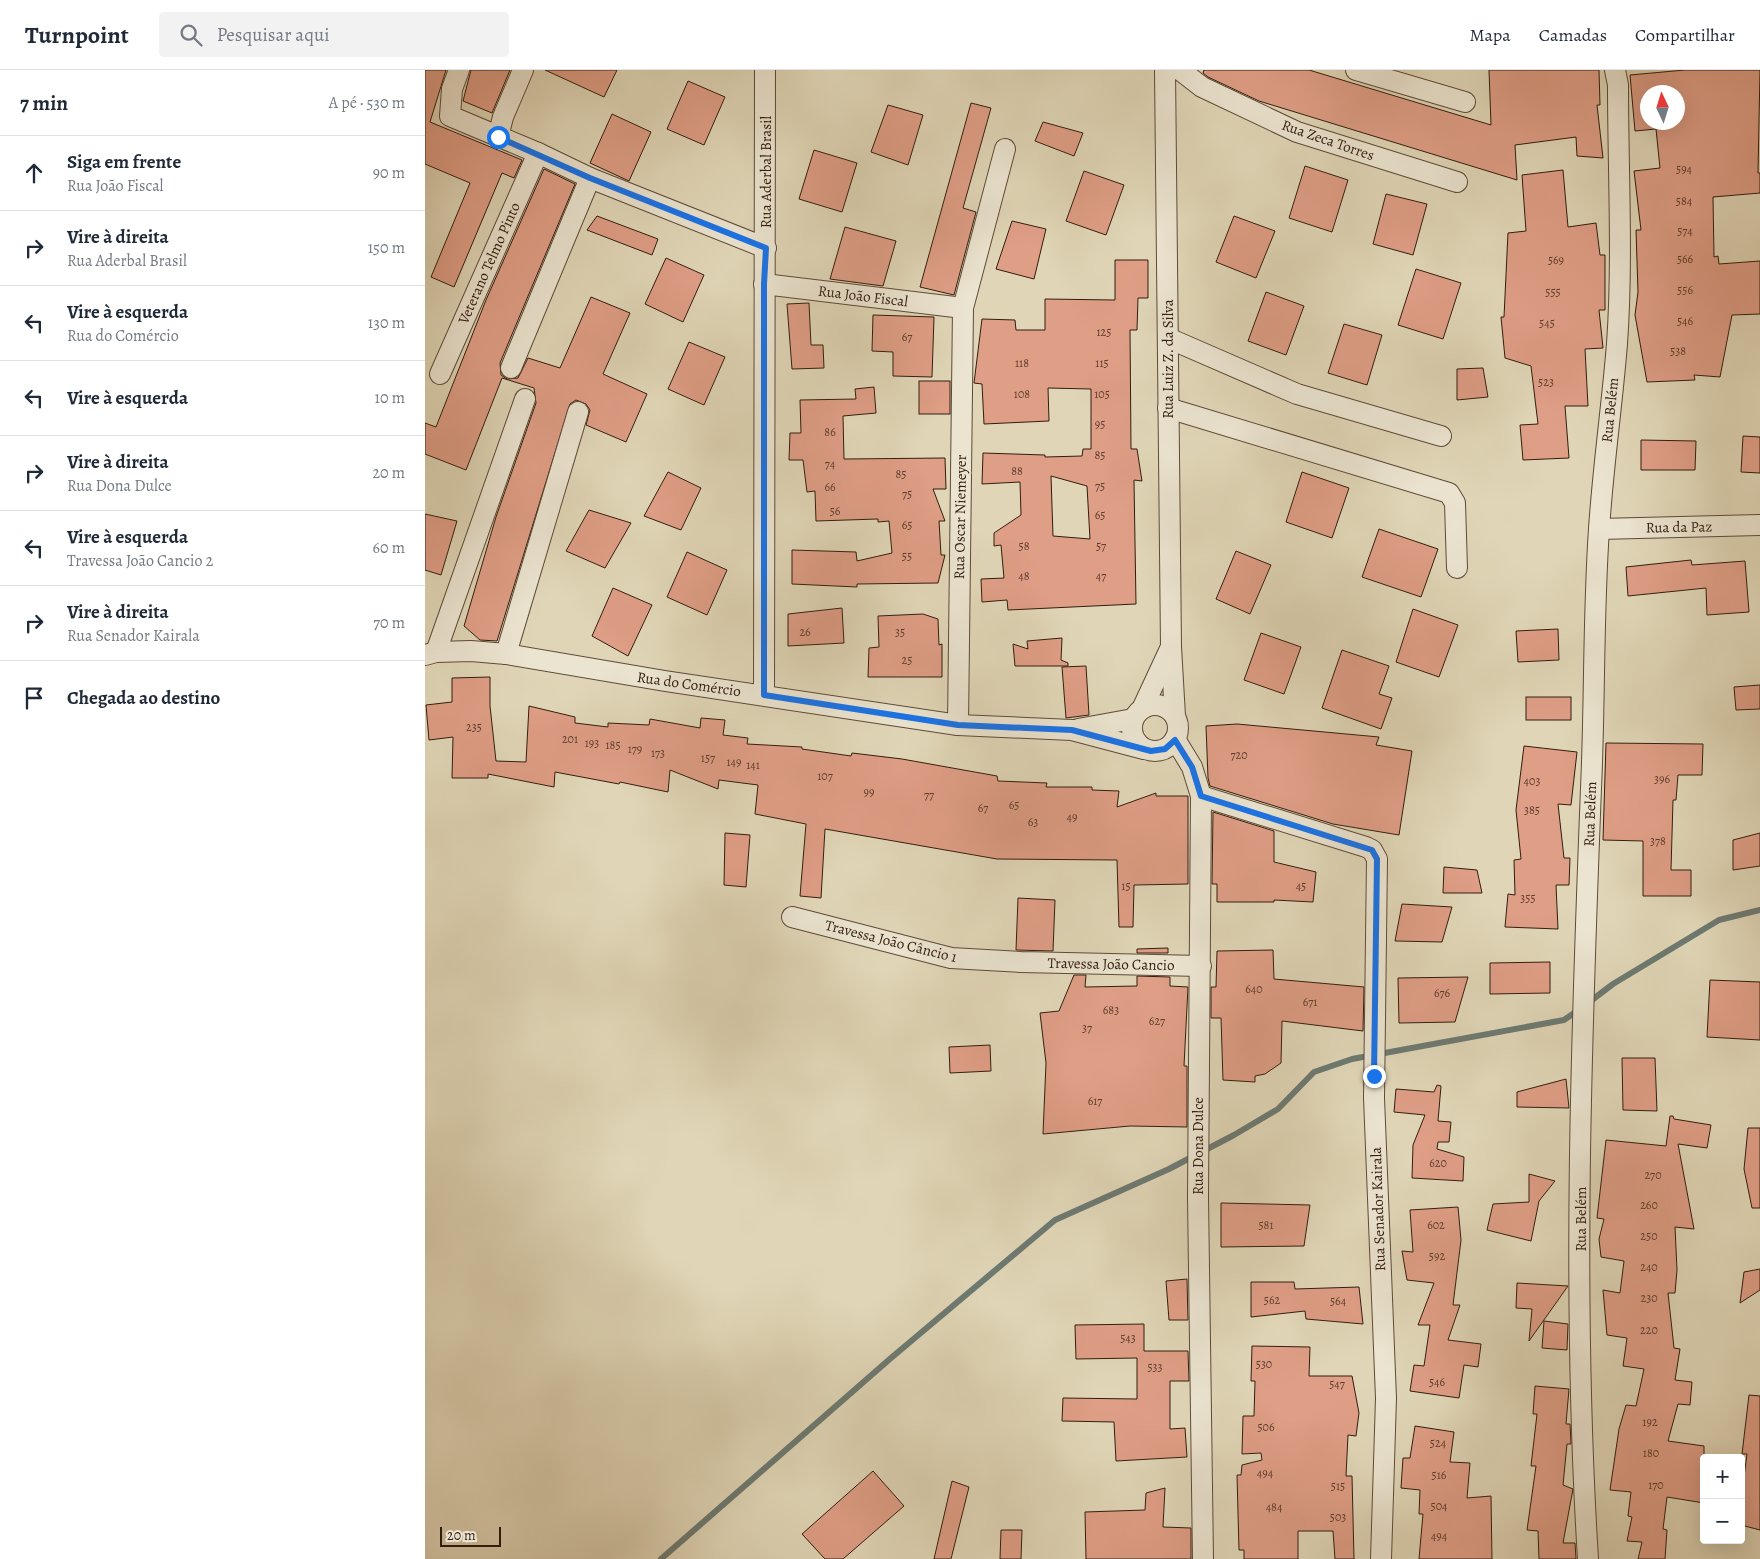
<!DOCTYPE html>
<html lang="pt">
<meta charset="utf-8">
<style>
body{margin:0;font-family:Alegreya,serif;background:#f2f2f3;color:#1f2937}
.controls{position:absolute;right:15px;bottom:15px;display:grid;overflow:hidden;border-radius:5px;box-shadow:0 5px 20px #0002}
.controls button{width:45px;height:45px;display:grid;place-items:center;padding:0;border:0;border-bottom:1px solid #e0e1e3;background:#fff;color:#1f2937;font:25px sans-serif}
.compass{position:absolute;left:1215px;top:15px;width:45px;height:45px;border-radius:50%;background:#fff;box-shadow:0 5px 20px #0002;rotate:356deg}
.scale{position:absolute;left:15px;bottom:12px;width:61px;box-sizing:border-box;padding-left:5px;border:2px solid #321d0e;border-top:0;font-size:14px;line-height:18px;white-space:nowrap;color:#321d0e;-webkit-text-stroke:4px #ebe4d0;paint-order:stroke}
.stop{position:absolute;width:15px;height:15px;margin:-11px;border:4px solid #1a73e8;border-radius:50%;background:#fff}
.stop.end{background:#1a73e8;border-color:#fff;box-shadow:0 1px 5px #0008}
.list{margin:0;padding:0;list-style:none}
h2{display:flex;justify-content:space-between;align-items:center;height:65px;margin:0;padding:0 20px;font-size:21px}
h2 small{font-size:16px;font-weight:400;color:#747a83}
.list li{display:grid;grid-template-columns:32px 1fr auto;gap:15px;align-items:center;box-sizing:border-box;height:75px;padding:0 20px;border-top:1px solid #e0e1e3}
.list b{display:block;font-size:19px;white-space:nowrap}
.list p{margin:0;font-size:16px;white-space:nowrap;color:#747a83}
.list em{font-size:16px;font-style:normal;color:#747a83}
.icon{flex:none;width:28px;height:28px;fill:none;stroke:currentColor;stroke-width:2;stroke-linecap:round;stroke-linejoin:round}
.map{position:relative;flex:none;width:1335px;height:1489px;overflow:hidden}
header{display:flex;align-items:center;gap:30px;box-sizing:border-box;height:70px;padding:0 25px;background:#fff;border-bottom:1px solid #e0e1e3}
header strong{font-size:24px}
nav{display:flex;gap:28px;margin-inline-start:auto;font-size:18px}
.search{width:350px;height:45px;background:#f2f2f3;display:flex;align-items:center;gap:12px;box-sizing:border-box;padding:0 18px;border-radius:5px;color:#747a83;font-size:19px}
main{display:flex}
aside{flex:1;background:#fff}
.map>svg:first-child{display:block}
.lines{fill:none;stroke-linecap:round;stroke-linejoin:round}
.stream{stroke:#6d7a72;stroke-width:6}
.building{fill:#df9e86;stroke:#321d0e;fill-rule:evenodd}
.minor-casing{stroke:#5e4b38;stroke-width:22}
.minor{stroke:#ebe4d0;stroke-width:20}
.route{stroke:#1a73e8;stroke-width:6}
.labels{text-anchor:middle;stroke-width:4;stroke-linejoin:round;paint-order:stroke}
.number-label{font-size:12px;fill:#5d3d2c}
.street-label{font-size:15px;fill:#321d0e;stroke:#ebe4d0}
</style>
<header>
<strong>Turnpoint</strong>
<div class="search"><svg class="icon" aria-label="search" viewBox="0 0 24 24"><circle cx="10" cy="10" r="6"/><path d="M15 15l6 6"/></svg>Pesquisar aqui</div>
<nav><a>Mapa</a><a>Camadas</a><a>Compartilhar</a></nav>
</header>
<main>
<aside>
<h2>7 min<small>A pé · 530 m</small></h2>
<ul class="list">
<li><svg class="icon" aria-label="ahead" viewBox="0 0 24 24"><path d="M12 20V5M6 11l6-6 6 6"/></svg><div><b>Siga em frente</b><p>Rua João Fiscal</p></div><em>90 m</em></li>
<li><svg class="icon" aria-label="right" viewBox="0 0 24 24"><path d="M7 20v-9h11M14 6l5 5-5 5"/></svg><div><b>Vire à direita</b><p>Rua Aderbal Brasil</p></div><em>150 m</em></li>
<li><svg class="icon" aria-label="left" viewBox="0 0 24 24"><path d="M17 20v-9H6M10 6l-5 5 5 5"/></svg><div><b>Vire à esquerda</b><p>Rua do Comércio</p></div><em>130 m</em></li>
<li><svg class="icon" aria-label="left" viewBox="0 0 24 24"><path d="M17 20v-9H6M10 6l-5 5 5 5"/></svg><div><b>Vire à esquerda</b></div><em>10 m</em></li>
<li><svg class="icon" aria-label="right" viewBox="0 0 24 24"><path d="M7 20v-9h11M14 6l5 5-5 5"/></svg><div><b>Vire à direita</b><p>Rua Dona Dulce</p></div><em>20 m</em></li>
<li><svg class="icon" aria-label="left" viewBox="0 0 24 24"><path d="M17 20v-9H6M10 6l-5 5 5 5"/></svg><div><b>Vire à esquerda</b><p>Travessa João Cancio 2</p></div><em>60 m</em></li>
<li><svg class="icon" aria-label="right" viewBox="0 0 24 24"><path d="M7 20v-9h11M14 6l5 5-5 5"/></svg><div><b>Vire à direita</b><p>Rua Senador Kairala</p></div><em>70 m</em></li>
<li><svg class="icon" aria-label="arrive" viewBox="0 0 24 24"><path d="M6 21V4h12l-3 4 3 4H6"/></svg><div><b>Chegada ao destino</b></div></li>
</ul>
</aside>
<div class="map">
<svg width="1335" height="1489" viewBox="0 0 1335 1489">
<rect width="100%" height="100%" fill="#e0d6b7"/>
<filter id="stains"><feTurbulence type="fractalNoise" baseFrequency=".004" numOctaves="4"/><feColorMatrix values="0 0 0 0 .2 0 0 0 0 .09 0 0 0 0 .02 0 0 0 .5 -.17"/></filter>
<radialGradient id="worn" r=".72"><stop offset=".6" stop-color="#630" stop-opacity="0"/><stop offset="1" stop-color="#630" stop-opacity=".3"/></radialGradient>
<g class="lines">
<!-- stream -->
<g class="stream">
<polyline points="1163,933 1188,914 1294,850 1335,840"/>
<polyline points="236,1489 466,1288 630,1150 744,1099 809,1065 853,1039 889,1002 927,989 1139,950 1155,939"/>
</g>
</g>
<!-- building -->
<g class="building">
<polygon points="0,0 21,0 5,52 97,90 89,108 77,103 29,217 6,207 45,113 0,94"/>
<polygon points="46,0 85,0 67,43 38,31"/>
<polygon points="120,0 192,0 179,27"/>
<polygon points="779,0 884,0 1066,55 1064,0 1174,0 1175,35 1172,35 1178,88 1152,86 1151,67 1090,75 1092,110 834,31 783,7 778,3"/>
<path d="M1260,0h75l-2,103h2v20l-47,4 1,60 4,-1 1,8 41,-3v53l-28,1 -12,62 -26,-2 1,5 -48,2 -12,-67 3,-23 -2,-62h5l-7,-59 26,-3 -4,-39 -21,2 -5,-56zM1222,22h30v30h-30z"/>
<polygon points="263,11 300,27 279,75 242,59"/>
<polygon points="546,33 566,38 538,138 551,142 529,225 495,217"/>
<polygon points="463,35 498,45 483,95 446,82"/>
<polygon points="187,44 226,62 204,111 165,93"/>
<polygon points="618,52 658,63 649,86 610,71"/>
<polygon points="389,80 432,93 417,142 374,129"/>
<polygon points="880,96 923,110 907,162 864,148"/>
<polygon points="119,99 150,114 75,293 76,305 82,309 93,308 103,288 135,298 166,227 205,243 178,304 222,324 201,372 161,355 165,340 161,334 151,330 145,334 72,571 55,570 39,556 71,447 111,333 109,318 77,308 41,400 0,384 0,353 11,357 61,230"/>
<polygon points="1138,100 1143,157 1171,153 1175,185 1180,185 1180,240 1174,240 1178,278 1160,279 1163,336 1140,336 1144,388 1098,390 1095,355 1113,354 1106,296 1080,288 1076,247 1079,247 1083,163 1101,161 1097,105"/>
<polygon points="659,101 699,115 681,165 641,151"/>
<polygon points="961,124 1002,134 988,185 948,174"/>
<polygon points="172,146 233,169 227,185 162,160"/>
<polygon points="809,146 850,161 831,208 791,192"/>
<polygon points="587,151 621,159 609,209 571,199"/>
<polygon points="420,157 471,171 458,216 405,209"/>
<polygon points="241,188 279,205 258,252 220,234"/>
<path d="M690,190h33v38h-10l-1,32h-7l1,119h6l5,32 -8,-1 2,124 -128,6 -1,-10 -25,2 -1,-23 23,-1 -3,-33 -7,1v-13l27,-18 -1,-33 -38,2 1,-31 62,2v2l37,-1 1,-7h8v-60l-43,-1 1,33 -65,3 -2,-40 -8,-1 8,-64 33,1 1,10h29v-31l70,1zM626,406l36,10 3,53 -37,-3z"/>
<polygon points="991,199 1036,213 1018,269 973,255"/>
<polygon points="841,222 879,236 861,285 823,271"/>
<polygon points="384,233 386,275 398,275 399,298 367,299 362,234"/>
<polygon points="448,245 509,247 507,307 468,306 468,282 447,281"/>
<polygon points="919,254 957,265 942,315 903,303"/>
<polygon points="264,272 300,287 279,335 243,319"/>
<polygon points="1058,298 1063,327 1032,330 1032,299"/>
<rect x="494" y="311" width="31" height="33"/>
<polygon points="449,317 451,343 418,346 419,389 520,388 521,419 508,419 520,451 514,451 516,485 520,485 513,513 432,514 432,517 367,514 367,480 431,482 432,491 467,483 464,451 453,452 453,449 391,451 390,421 382,422 378,390 364,390 365,363 376,363 375,330 431,329 430,319"/>
<polygon points="1318,366 1335,367 1335,403 1316,402"/>
<polygon points="1216,370 1271,371 1270,400 1216,400"/>
<polygon points="243,402 276,418 256,460 219,446"/>
<polygon points="877,402 924,418 907,468 861,452"/>
<polygon points="164,440 206,453 180,498 141,481"/>
<polygon points="0,444 32,451 16,505 0,500"/>
<polygon points="954,459 1013,479 996,527 937,507"/>
<polygon points="811,481 846,495 825,544 791,529"/>
<polygon points="262,482 302,500 282,545 242,527"/>
<polygon points="1266,490 1267,495 1320,491 1324,542 1282,545 1281,518 1203,526 1201,497"/>
<polygon points="188,518 227,535 203,586 167,566"/>
<polygon points="417,538 419,573 363,576 363,544"/>
<polygon points="988,539 1033,555 1014,607 971,592"/>
<polygon points="498,544 513,549 514,575 517,574 517,607 443,607 444,578 454,577 453,546"/>
<polygon points="1133,559 1134,590 1093,592 1091,561"/>
<polygon points="836,563 876,577 859,624 819,610"/>
<polygon points="637,568 636,590 643,593 643,596 590,596 588,574 603,579 602,571"/>
<polygon points="917,580 964,596 954,624 967,628 956,659 897,638"/>
<polygon points="661,596 664,645 641,648 637,597"/>
<polygon points="65,607 65,636 71,691 101,692 104,636 150,647 150,653 183,657 183,653 224,655 225,649 275,658 276,648 300,650 298,665 323,668 322,674 377,677 377,679 426,686 427,683 477,689 572,706 573,711 622,713 621,717 667,717 667,720 694,721 692,737 731,723 731,726 763,726 763,814 709,815 708,857 694,857 692,790 572,789 400,759 396,828 375,826 381,754 330,744 333,715 294,710 293,719 245,700 243,722 195,712 194,714 130,702 129,717 63,704 63,708 27,708 28,667 4,670 1,635 27,632 27,608"/>
<polygon points="1335,615 1335,639 1311,640 1309,617"/>
<rect x="1101" y="627" width="45" height="23"/>
<polygon points="812,654 954,667 951,675 987,681 974,765 908,754 785,716 783,708 781,656"/>
<polygon points="1181,673 1278,674 1277,705 1253,705 1251,730 1248,730 1246,800 1266,800 1266,826 1218,826 1218,771 1178,770"/>
<polygon points="1099,676 1152,682 1146,735 1133,734 1139,788 1145,788 1144,815 1131,815 1133,859 1080,857 1083,824 1090,825 1089,790 1096,789 1091,740"/>
<polygon points="788,742 849,761 849,792 891,802 888,832 849,830 849,832 792,832 792,814 787,814"/>
<polygon points="300,763 325,765 321,817 299,815"/>
<polygon points="1335,763 1335,796 1308,800 1308,770"/>
<polygon points="1019,797 1052,800 1057,823 1018,823"/>
<polygon points="593,828 630,830 628,881 591,880"/>
<polygon points="977,834 1027,837 1017,872 970,871"/>
<polygon points="743,878 743,883 712,883 712,879"/>
<polygon points="848,880 849,909 939,917 938,961 857,951 856,993 840,1004 830,1006 830,1012 798,1010 796,948 786,948 786,917 791,917 792,881"/>
<polygon points="1125,892 1125,923 1065,924 1065,893"/>
<polygon points="649,905 661,905 660,917 712,916 712,906 745,907 745,916 763,917 759,996 762,996 762,1057 705,1056 618,1064 621,993 615,943 634,941"/>
<polygon points="1043,907 1030,952 974,953 973,908"/>
<polygon points="1285,910 1335,912 1335,970 1282,967"/>
<polygon points="565,975 566,1001 525,1003 524,977"/>
<polygon points="1197,988 1230,988 1232,1041 1198,1040"/>
<polygon points="1141,1009 1144,1038 1092,1037 1092,1022"/>
<polygon points="1012,1015 1016,1016 1013,1051 1026,1052 1024,1072 1013,1072 1012,1079 1039,1087 1038,1111 987,1108 988,1075 1000,1045 969,1042 971,1019 1009,1022"/>
<polygon points="1245,1046 1248,1046 1249,1049 1286,1055 1282,1078 1253,1074 1269,1159 1250,1157 1252,1200 1250,1223 1243,1223 1249,1278 1255,1279 1250,1310 1267,1312 1265,1335 1253,1334 1243,1371 1279,1376 1279,1433 1242,1427 1238,1459 1242,1460 1240,1489 1213,1489 1217,1472 1202,1471 1207,1447 1203,1446 1206,1422 1185,1420 1194,1359 1201,1335 1211,1336 1219,1299 1198,1296 1202,1268 1182,1265 1178,1220 1195,1223 1199,1191 1176,1187 1174,1169 1179,1149 1172,1148 1181,1070 1241,1076"/>
<polygon points="1323,1058 1335,1058 1335,1138 1327,1138 1319,1099"/>
<polygon points="1104,1104 1130,1111 1114,1131 1106,1171 1062,1160 1068,1134 1104,1132"/>
<polygon points="796,1133 885,1135 879,1176 796,1177"/>
<polygon points="1033,1137 1036,1170 1028,1235 1035,1235 1023,1270 1056,1274 1053,1297 1039,1295 1034,1328 985,1321 989,1295 999,1296 1005,1255 993,1255 1009,1213 982,1210 977,1181 988,1182 985,1140"/>
<polygon points="1335,1199 1335,1220 1315,1233 1319,1202"/>
<polygon points="762,1209 763,1250 744,1250 741,1211"/>
<polygon points="826,1212 869,1212 870,1219 934,1217 938,1254 881,1249 880,1241 826,1247"/>
<polygon points="1092,1213 1143,1216 1104,1271 1107,1239 1091,1238"/>
<polygon points="1119,1251 1143,1254 1142,1280 1117,1278"/>
<polygon points="719,1254 719,1281 763,1281 764,1311 745,1311 745,1359 760,1358 762,1387 691,1391 689,1352 637,1351 638,1328 712,1329 712,1288 651,1289 650,1255"/>
<polygon points="827,1276 885,1277 884,1306 927,1306 934,1343 931,1366 923,1365 921,1406 927,1406 929,1489 910,1489 908,1461 873,1461 873,1489 819,1489 819,1480 814,1480 812,1405 816,1405 817,1395 837,1390 836,1383 817,1384 818,1346 829,1346 830,1311 826,1311"/>
<polygon points="1110,1316 1144,1319 1141,1354 1145,1354 1146,1374 1142,1374 1138,1415 1148,1419 1138,1473 1150,1473 1151,1489 1114,1489 1113,1461 1102,1460 1111,1396 1106,1396 1112,1344 1108,1344"/>
<polygon points="1324,1325 1335,1326 1335,1460 1316,1455 1316,1429 1322,1384 1317,1384"/>
<polygon points="990,1356 1029,1362 1025,1392 1045,1393 1042,1428 1066,1426 1067,1489 994,1489 998,1444 994,1444 995,1420 976,1418 978,1388 985,1388"/>
<polygon points="448,1401 479,1436 418,1489 400,1489 377,1464"/>
<polygon points="527,1411 544,1417 526,1489 509,1489"/>
<polygon points="740,1418 738,1457 766,1458 766,1489 661,1489 660,1442 720,1440 721,1423"/>
<polygon points="576,1460 597,1460 596,1489 575,1489"/>
</g>
<g class="lines">
<defs>
<g id="minor">
<polyline points="34,0 27,19 25,46 113,83 165,108 341,178"/>
<polyline points="740,0 746,577 750,646"/>
<polyline points="755,0 777,17 872,62 1032,112"/>
<polyline points="931,0 1040,32"/>
<polyline points="73,67 78,47 98,0"/>
<polyline points="339,214 538,238"/>
<polyline points="743,268 872,324 1016,366"/>
<polyline points="86,298 165,108"/>
<polyline points="15,304 113,83"/>
<polyline points="743,338 1024,423 1030,433 1032,498"/>
<polyline points="1174,459 1335,455"/>
<polyline points="11,582 100,329"/>
<polyline points="81,584 153,342"/>
<polyline points="0,585 11,582 46,581 81,584 240,611 533,655 647,660 719,679"/>
<polyline points="339,625 340,0"/>
<circle cx="730" cy="658" r="23"/>
<polyline points="718,637 745,579"/>
<polyline points="533,655 538,238 580,79"/>
<polyline points="653,659 708,649"/>
<polyline points="750,669 767,697 776,726 773,1127 778,1489"/>
<polyline points="776,726 941,777 947,780 952,789 949,1028 961,1328 956,1489"/>
<polyline points="367,847 526,888 596,892 776,896"/>
<path d="M1163,1489c-16,-257 -7,-514 3,-771 4,-86 2,-173 8,-259 4,-62 13,-123 18,-185 6,-85 1,-173 1,-259l-3,-15"/>
</g>
</defs>
<!-- minor casing -->
<use href="#minor" class="minor-casing"/>
<!-- minor -->
<use href="#minor" class="minor"/>
</g>
<g class="lines">
<!-- route -->
<polyline class="route" points="73,67 165,108 341,178 339,214 339,625 533,655 647,660 726,681 740,679 750,670 767,697 776,726 947,780 952,789 949,1006"/>
</g>
<g class="labels">
<!-- number labels -->
<g class="number-label">
<text x="1259" y="103">594</text>
<text x="1259" y="135">584</text>
<text x="1260" y="165">574</text>
<text x="1260" y="193">566</text>
<text x="1131" y="194">569</text>
<text x="1260" y="224">556</text>
<text x="1128" y="226">555</text>
<text x="1260" y="255">546</text>
<text x="1122" y="257">545</text>
<text x="679" y="266">125</text>
<text x="482" y="271">67</text>
<text x="1253" y="285">538</text>
<text x="597" y="297">118</text>
<text x="677" y="297">115</text>
<text x="1121" y="316">523</text>
<text x="597" y="328">108</text>
<text x="677" y="328">105</text>
<text x="675" y="358">95</text>
<text x="405" y="366">86</text>
<text x="675" y="389">85</text>
<text x="405" y="398">74</text>
<text x="592" y="405">88</text>
<text x="476" y="408">85</text>
<text x="675" y="420">75</text>
<text x="405" y="421">66</text>
<text x="482" y="428">75</text>
<text x="410" y="445">56</text>
<text x="675" y="449">65</text>
<text x="482" y="459">65</text>
<text x="599" y="480">58</text>
<text x="676" y="480">57</text>
<text x="482" y="490">55</text>
<text x="599" y="510">48</text>
<text x="676" y="510">47</text>
<text x="380" y="566">26</text>
<text x="475" y="566">35</text>
<text x="482" y="594">25</text>
<text x="49" y="661">235</text>
<text x="145" y="673">201</text>
<text x="167" y="677">193</text>
<text x="188" y="679">185</text>
<text x="210" y="683">179</text>
<text x="233" y="687">173</text>
<text x="814" y="689">720</text>
<text x="283" y="692">157</text>
<text x="309" y="696">149</text>
<text x="328" y="699">141</text>
<text x="400" y="710">107</text>
<text x="1237" y="713">396</text>
<text x="1107" y="715">403</text>
<text x="444" y="726">99</text>
<text x="504" y="729">77</text>
<text x="589" y="739">65</text>
<text x="558" y="742">67</text>
<text x="1107" y="744">385</text>
<text x="647" y="751">49</text>
<text x="608" y="756">63</text>
<text x="1233" y="775">378</text>
<text x="701" y="820">15</text>
<text x="876" y="820">45</text>
<text x="1103" y="832">355</text>
<text x="829" y="923">640</text>
<text x="1017" y="927">676</text>
<text x="885" y="936">671</text>
<text x="686" y="944">683</text>
<text x="732" y="955">627</text>
<text x="662" y="962">37</text>
<text x="670" y="1035">617</text>
<text x="1013" y="1097">620</text>
<text x="1228" y="1109">270</text>
<text x="1224" y="1139">260</text>
<text x="841" y="1159">581</text>
<text x="1011" y="1159">602</text>
<text x="1224" y="1170">250</text>
<text x="1012" y="1190">592</text>
<text x="1224" y="1201">240</text>
<text x="1224" y="1232">230</text>
<text x="847" y="1234">562</text>
<text x="913" y="1235">564</text>
<text x="1224" y="1264">220</text>
<text x="703" y="1272">543</text>
<text x="839" y="1298">530</text>
<text x="730" y="1301">533</text>
<text x="1012" y="1316">546</text>
<text x="912" y="1318">547</text>
<text x="1225" y="1356">192</text>
<text x="841" y="1361">506</text>
<text x="1013" y="1377">524</text>
<text x="1226" y="1387">180</text>
<text x="840" y="1407">494</text>
<text x="1014" y="1409">516</text>
<text x="1231" y="1419">170</text>
<text x="913" y="1420">515</text>
<text x="1014" y="1440">504</text>
<text x="849" y="1441">484</text>
<text x="913" y="1451">503</text>
<text x="1014" y="1470">494</text>
</g>
<!-- street labels -->
<g class="street-label">
<text transform="translate(903 70) rotate(19)" y="5">Rua Zeca Torres</text>
<text transform="translate(341 102) rotate(-90)" y="5">Rua Aderbal Brasil</text>
<text transform="translate(64 193) rotate(-66)" y="5">Veterano Telmo Pinto</text>
<text transform="translate(438 226) rotate(7)" y="5">Rua João Fiscal</text>
<text transform="translate(743 289) rotate(-90)" y="5">Rua Luiz Z. da Silva</text>
<text transform="translate(1185 340) rotate(-84)" y="5">Rua Belém</text>
<text transform="translate(535 447) rotate(-89)" y="5">Rua Oscar Niemeyer</text>
<text transform="translate(1254 457) rotate(-1)" y="5">Rua da Paz</text>
<text transform="translate(264 614) rotate(8)" y="5">Rua do Comércio</text>
<text transform="translate(1165 744) rotate(-88)" y="5">Rua Belém</text>
<text transform="translate(466 871) rotate(14)" y="5">Travessa João Câncio 1</text>
<text transform="translate(686 894) rotate(1)" y="5">Travessa João Cancio</text>
<text transform="translate(773 1076) rotate(-90)" y="5">Rua Dona Dulce</text>
<text transform="translate(953 1139) rotate(-92)" y="5">Rua Senador Kairala</text>
<text transform="translate(1156 1149) rotate(-90)" y="5">Rua Belém</text>
</g>
</g>
<rect width="100%" height="100%" filter="url(#stains)"/>
<rect width="100%" height="100%" fill="url(#worn)"/>
</svg>
<div class="controls">
<button>+</button>
<button>−</button>
</div>
<svg class="compass" viewBox="-18 -18 36 36"><path d="M0-13l5 13h-10z" fill="#e53935"/><path d="M0 13l5-13h-10z" fill="#747a83"/></svg>
<div class="scale">20 m</div>
<div class="stop" style="left:73px;top:67px"></div>
<div class="stop end" style="left:949px;top:1006px"></div>
</div>
</main>
